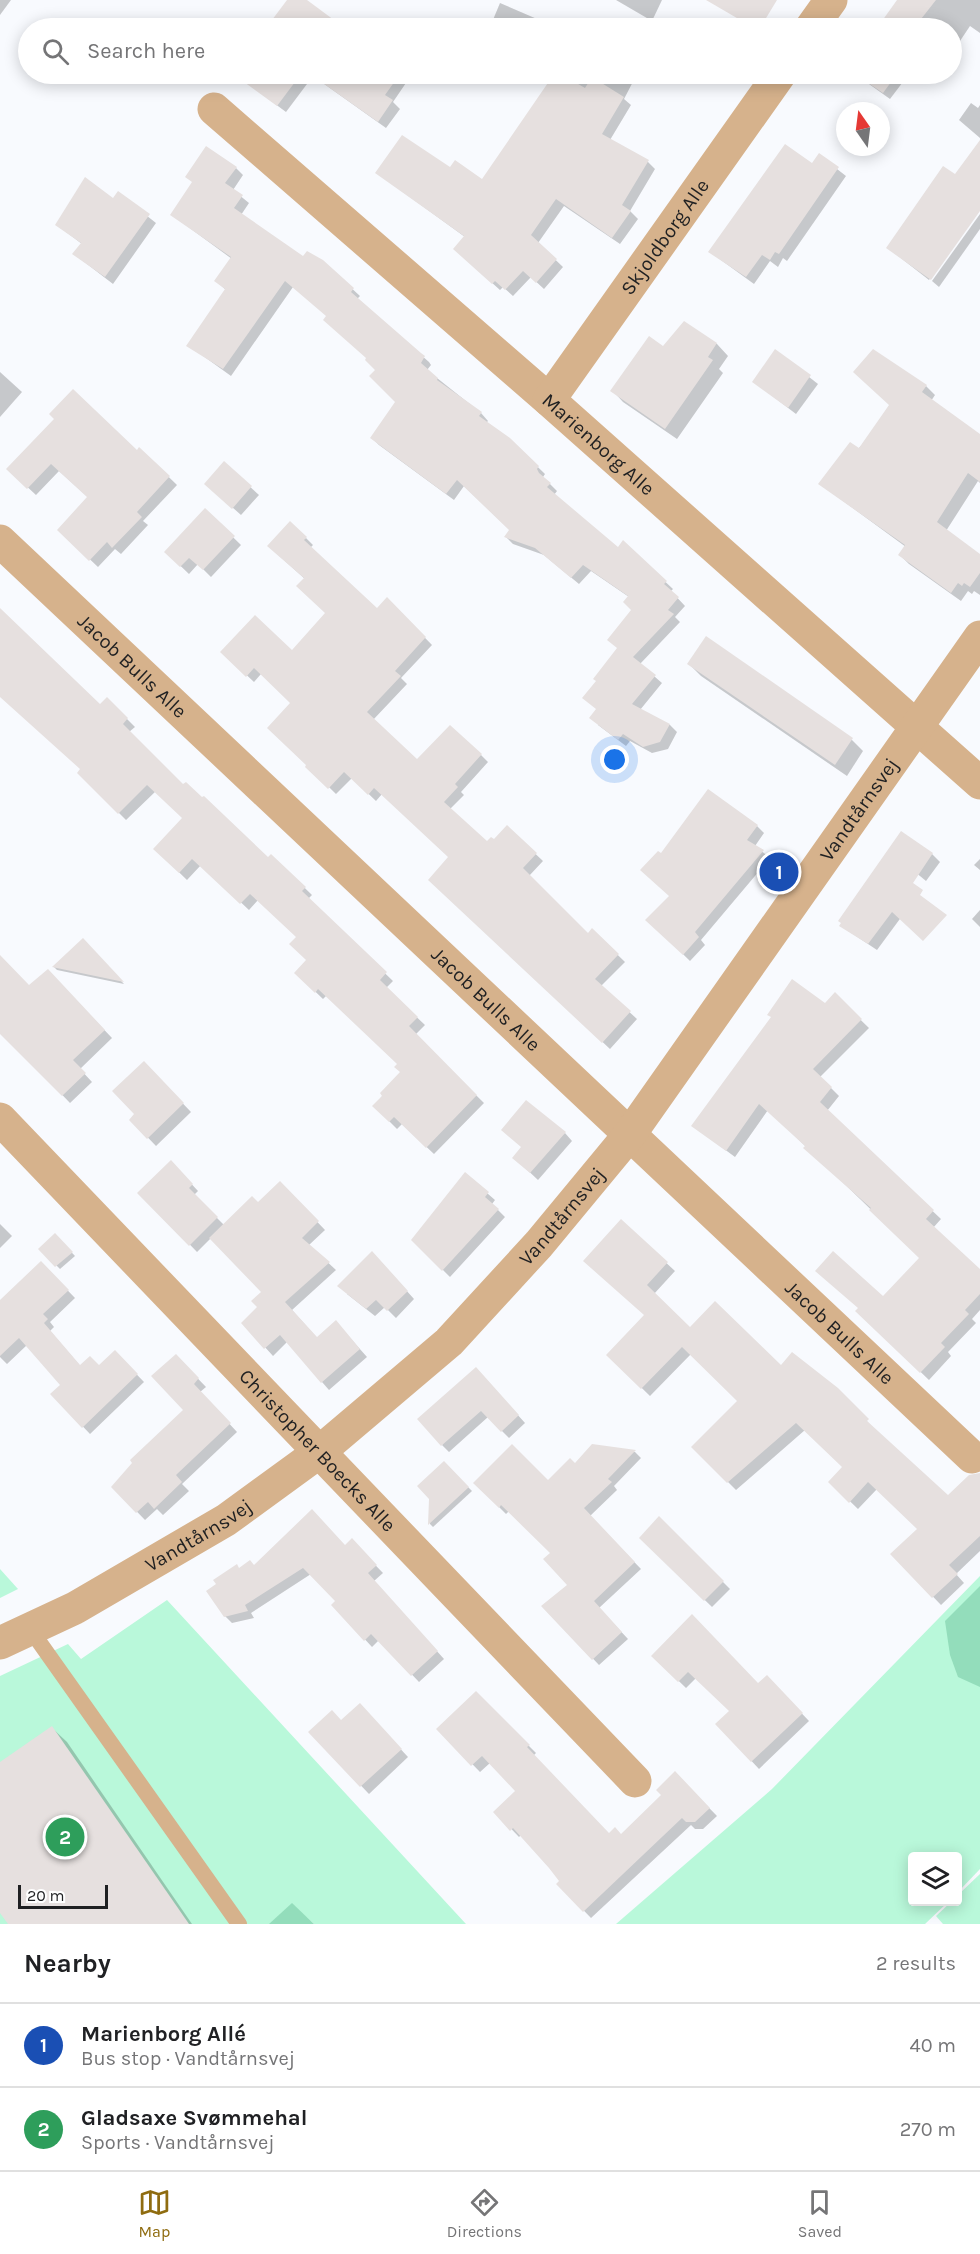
<!DOCTYPE html>
<meta charset="utf-8">
<style>
body{margin:0;font-family:Karla,sans-serif;background:#f2f2f2;color:#202124}
.controls{position:absolute;right:18px;bottom:18px;display:grid;overflow:hidden;border-radius:6px;box-shadow:0 3px 15px #0003}
.controls button{width:54px;height:54px;display:grid;place-items:center;padding:0;border:0;border-bottom:2px solid #e0e0e0;background:#fff;color:#202124;font:30px sans-serif}
.compass{position:absolute;left:836px;top:102px;width:54px;height:54px;border-radius:50%;background:#fff;box-shadow:0 3px 15px #0003;rotate:346deg}
.scale{position:absolute;left:18px;bottom:15px;width:90px;box-sizing:border-box;padding-left:6px;border:3px solid #1f2022;border-top:0;font-size:16px;line-height:21px;white-space:nowrap;color:#1f2022;-webkit-text-stroke:4px #fff;paint-order:stroke}
.you{position:absolute;left:615px;top:760px;width:21px;height:21px;margin:-15px;border:4px solid #fff;border-radius:50%;background:#1a73e8;box-shadow:0 0 0 9px #1a73e833}
.badge{display:grid;place-items:center;width:39px;height:39px;border-radius:50%;background:#8f6c10;color:#fff;font-size:20px;font-weight:700}
.pin{position:absolute;translate:-50% -50%;border:3px solid #fff;box-shadow:0 2px 6px #0006}
.list{margin:0;padding:0;list-style:none}
h2{display:flex;justify-content:space-between;align-items:center;height:78px;margin:0;padding:0 24px;font-size:26px}
h2 small{font-size:20px;font-weight:400;color:#757577}
.list li{display:grid;grid-template-columns:39px 1fr auto;gap:18px;align-items:center;box-sizing:border-box;height:84px;padding:0 24px;border-top:2px solid #e0e0e0}
.list b{display:block;font-size:22px;white-space:nowrap}
.list p{margin:0;font-size:20px;white-space:nowrap;color:#757577}
.list em{font-size:20px;font-style:normal;color:#757577}
.icon{flex:none;width:33px;height:33px;fill:none;stroke:currentColor;stroke-width:2;stroke-linecap:round;stroke-linejoin:round}
.map{position:relative;flex:none;width:980px;height:1924px;overflow:hidden}
.search{position:absolute;background:#fff;box-shadow:0 3px 15px #0003;left:18px;right:18px;top:18px;height:66px;display:flex;align-items:center;gap:15px;box-sizing:border-box;padding:0 21px;border-radius:33px;color:#757577;font-size:22px}
.sheet{height:246px;background:#fff}
nav{display:flex;justify-content:space-around;align-items:center;box-sizing:border-box;height:84px;border-top:2px solid #e0e0e0;background:#fff;font-size:16px;color:#757577}
nav a{display:grid;justify-items:center;gap:3px}
nav .on{color:#8f6c10}
.map>svg:first-child{display:block}
.green{fill:#b9f8da}
.forest{fill:#93ddbb}
.shadow{fill:#0003}
.building{fill:#e6e0df}
.lines{fill:none;stroke-linecap:round;stroke-linejoin:round}
.service{stroke:#d6b28c;stroke-width:16}
.minor{stroke:#d6b28c;stroke-width:33}
.tertiary{stroke:#d6b28c;stroke-width:33}
.labels{text-anchor:middle;stroke-width:5;stroke-linejoin:round;paint-order:stroke}
.street-label{font-size:20px;fill:#1f2022;stroke:#fff}
</style>
<div class="map">
<svg width="980" height="1924" viewBox="0 0 980 1924">
<rect width="100%" height="100%" fill="#f8fafe"/>
<!-- green -->
<g class="green">
<polygon points="0,1569 18,1589 0,1598"/>
<polygon points="980,1576 980,1869 958,1892 958,1856 912,1856 912,1902 948,1902 925,1924 616,1924 772,1789"/>
<polygon points="167,1600 466,1924 314,1924 302,1913 312,1924 0,1924 0,1676 68,1644 81,1659"/>
<polygon points="980,1874 980,1924 943,1924 936,1916 951,1902 958,1902 958,1895"/>
</g>
<!-- forest -->
<g class="forest">
<polygon points="980,1586 980,1687 958,1677 950,1655 945,1621"/>
<polygon points="292,1903 314,1924 269,1924"/>
</g>
<!-- shadow -->
<g class="shadow">
<polygon points="0,0 11,0 0,15"/>
<polygon points="289,0 304,0 342,28 268,28"/>
<polygon points="616,0 662,0 652,21"/>
<polygon points="899,0 980,0 980,33 970,26 952,53 952,28 878,28"/>
<polygon points="500,3 558,28 492,28 490,27"/>
<polygon points="235,74 402,74 408,80 393,102 400,109 386,128 313,76 286,112"/>
<polygon points="555,74 637,74 624,99 631,105 610,140 648,162 655,169 630,211 638,219 620,244 564,206 538,243 563,267 544,289 531,277 513,296 503,287 500,290 462,256 465,237 377,173 451,169 482,182"/>
<polygon points="855,74 909,74 890,99"/>
<polygon points="971,103 978,108 980,105 980,138 959,120"/>
<polygon points="980,154 980,209 929,280 888,248"/>
<polygon points="819,155 846,176 787,261 783,258 778,267 770,261 754,284 710,252 812,165"/>
<polygon points="236,168 243,175 233,190 249,203 241,215 303,259 322,261 360,296 357,299 429,362 431,365 427,370 481,413 488,421 486,423 509,439 545,474 543,477 557,491 554,495 618,549 623,542 673,589 671,591 685,606 675,617 680,622 640,664 662,683 640,710 670,725 677,732 668,749 652,753 630,741 626,746 598,725 597,681 619,649 633,610 629,597 591,571 579,584 544,555 513,544 506,537 510,530 464,486 454,500 379,445 372,438 397,402 368,359 328,316 293,287 231,376 188,345 226,290 216,281 232,259 172,215"/>
<polygon points="118,193 156,223 113,284 74,254 82,244 57,225 114,200"/>
<polygon points="980,214 980,229 939,287 932,281"/>
<polygon points="685,323 717,344 728,356 719,369 723,373 677,439 623,402 612,390 663,348"/>
<polygon points="776,351 818,384 796,414 754,382"/>
<polygon points="0,372 22,392 0,417"/>
<polygon points="926,386 935,395 931,401 980,436 980,483 978,481 946,531 980,556 980,595 974,591 972,594 968,591 961,601 909,564 900,555 906,547 820,484"/>
<polygon points="140,449 177,485 143,521 148,525 121,554 115,549 98,567 59,530 89,498 59,471 36,495 8,469 137,452"/>
<polygon points="224,463 259,495 241,515 214,491"/>
<polygon points="205,510 241,545 211,577 198,564 189,574 166,552"/>
<polygon points="306,538 313,545 310,548 377,610 387,599 432,645 401,678 407,684 373,720 417,761 481,755 488,762 461,792 464,795 450,809 487,843 494,842 507,827 543,861 529,876 588,935 592,930 625,962 601,986 637,1019 610,1049 430,880 449,857 382,794 376,801 352,778 336,794 269,728 292,703 261,674 254,682 222,652 292,652 327,613 305,579 276,553"/>
<polygon points="0,615 100,706 107,699 135,727 129,732 184,786 268,859 272,856 312,895 308,899 393,981 386,988 425,1025 415,1035 484,1103 434,1154 402,1124 397,1129 374,1106 402,1072 399,1064 327,995 323,999 296,973 308,960 298,937 258,900 249,910 201,865 187,880 155,849 184,818 156,791 126,820 79,773 82,769 0,694"/>
<polygon points="689,664 852,740 863,751 847,776 701,676"/>
<polygon points="757,826 764,833 755,846 770,858 701,940 705,945 690,961 648,920 671,896 662,856"/>
<polygon points="932,854 940,862 926,881 897,857"/>
<polygon points="980,859 980,870 974,865"/>
<polygon points="871,877 905,912 877,950 841,926"/>
<polygon points="980,910 980,927 972,919"/>
<polygon points="83,940 124,984 57,970 54,967"/>
<polygon points="0,957 29,987 48,971 112,1038 80,1069 92,1082 70,1103 0,1030"/>
<polygon points="835,995 869,1028 820,1077 839,1096 827,1111 941,1219 933,1228 980,1271 980,1310 972,1319 976,1323 948,1352 951,1356 929,1380 857,1311 883,1298 921,1258 768,1110 735,1157 693,1126"/>
<polygon points="144,1063 191,1112 156,1146 131,1120 136,1114"/>
<polygon points="565,1133 572,1141 538,1180 522,1165 523,1148"/>
<polygon points="171,1162 198,1191 194,1195 224,1225 258,1204 280,1183 325,1230 309,1245 336,1270 292,1310 317,1338 343,1330 367,1357 329,1390 287,1342 273,1356 243,1323 260,1307 263,1292 211,1238 197,1252 140,1193"/>
<polygon points="465,1174 495,1200 492,1204 505,1217 450,1277 413,1240"/>
<polygon points="621,1221 675,1271 654,1294 690,1329 837,1389 875,1430 948,1497 980,1474 980,1551 956,1574 964,1583 941,1605 892,1554 919,1529 877,1489 858,1509 830,1482 844,1467 805,1430 736,1490 693,1447 739,1401 691,1354 650,1396 608,1355 646,1315"/>
<polygon points="0,1224 12,1236 0,1248"/>
<polygon points="55,1235 75,1256 60,1269 40,1249"/>
<polygon points="380,1261 414,1299 396,1318 385,1307 375,1316 347,1294"/>
<polygon points="41,1263 75,1298 50,1322 54,1327 50,1331 81,1367 99,1367 115,1352 144,1382 90,1434 52,1394 62,1385 27,1345 7,1364 0,1357 0,1303"/>
<polygon points="176,1356 206,1387 200,1392 237,1432 182,1484 189,1491 163,1515 157,1509 145,1520 113,1487 185,1411"/>
<polygon points="483,1376 525,1423 509,1438 488,1417 449,1452 442,1445"/>
<polygon points="593,1446 635,1452 641,1458 614,1486 617,1490 590,1516 641,1569 599,1608 628,1639 599,1665 543,1606 569,1585 552,1553 509,1511 506,1514 475,1483 547,1482 575,1465"/>
<polygon points="444,1463 472,1491 433,1527 430,1524 430,1498"/>
<polygon points="659,1518 730,1589 712,1607 641,1538"/>
<polygon points="352,1541 383,1573 374,1581 444,1659 419,1682 379,1640 372,1647 333,1605 337,1602 311,1574 251,1613 254,1618 232,1623 225,1616 239,1569 346,1547"/>
<polygon points="653,1656 759,1685 767,1677 809,1721 759,1769 717,1724 731,1711 696,1678 686,1688"/>
<polygon points="476,1693 536,1753 533,1756 609,1835 622,1835 663,1795 675,1773 717,1816 703,1829 695,1829 691,1825 591,1918 558,1884 561,1881 521,1835 519,1837 495,1812 517,1791 490,1763 480,1772 438,1729"/>
<polygon points="367,1713 408,1757 369,1794 310,1732"/>
<polygon points="52,1728 67,1742 192,1924 9,1924 0,1910 0,1763"/>
</g>
<!-- building -->
<g class="building">
<polygon points="287,0 307,0 338,23 334,28 266,28"/>
<polygon points="706,0 777,0 760,28 754,28"/>
<polygon points="897,0 936,0 914,28 877,28"/>
<polygon points="233,74 301,74 277,106"/>
<polygon points="310,74 400,74 385,95 393,100 378,122"/>
<polygon points="554,74 561,74 585,88 592,77 624,97 602,134 649,160 622,205 631,211 612,238 556,199 531,235 557,259 536,283 523,271 505,290 495,281 492,284 453,249 464,236 375,173 402,135 450,167 455,160 482,179"/>
<polygon points="855,74 897,74 883,93"/>
<polygon points="980,140 980,211 931,280 886,248 943,166 955,174"/>
<polygon points="785,144 812,163 819,153 839,167 779,254 775,252 770,260 762,255 746,277 708,252"/>
<polygon points="206,146 237,167 225,183 243,195 234,208 303,256 307,251 323,260 354,288 351,292 421,353 425,356 421,363 438,378 437,380 482,412 479,416 510,438 539,466 537,469 539,473 551,483 547,487 618,547 623,540 667,581 664,584 679,597 668,610 674,614 633,657 656,675 632,704 670,724 660,742 643,747 623,734 618,740 589,718 596,709 582,698 596,681 593,679 617,648 607,640 631,610 623,602 628,596 583,565 571,578 535,548 504,537 509,530 457,480 446,494 370,438 395,402 369,376 375,370 365,360 366,358 323,320 326,316 285,281 223,369 186,346 225,289 214,281 231,257 170,215 192,182 185,177"/>
<polygon points="85,177 113,198 118,191 150,214 105,277 72,254 81,243 55,225"/>
<polygon points="684,321 717,343 708,357 713,360 665,429 610,391 649,336 663,346"/>
<polygon points="775,349 811,375 788,408 752,382"/>
<polygon points="873,349 927,385 922,392 980,434 980,482 968,473 937,522 980,554 980,573 970,587 964,583 962,586 958,583 951,593 898,555 905,545 818,484 850,442 859,448 889,405 853,372"/>
<polygon points="73,389 137,450 139,447 170,476 137,512 142,517 112,548 107,542 89,561 57,530 87,497 51,464 27,489 6,469 54,419 49,414"/>
<polygon points="224,461 252,486 232,509 204,484"/>
<polygon points="205,508 235,536 203,570 189,558 180,567 164,552"/>
<polygon points="290,521 307,537 304,540 377,608 387,597 426,637 395,671 401,676 367,712 417,759 450,725 482,754 455,784 458,787 444,802 487,841 491,837 494,839 507,825 537,853 523,868 588,933 592,928 619,954 595,979 631,1011 602,1043 428,880 448,857 374,788 368,795 344,772 328,789 305,767 306,765 267,728 290,703 254,668 246,677 220,652 255,615 292,650 325,613 296,586 304,578 267,546"/>
<polygon points="0,608 100,704 107,697 128,718 123,724 183,784 186,782 202,797 204,796 268,857 271,854 306,887 302,891 387,972 380,980 418,1017 409,1026 477,1095 426,1148 394,1117 389,1122 372,1106 382,1096 380,1093 400,1072 394,1067 397,1064 318,989 315,993 294,973 306,960 289,944 296,937 250,894 240,904 192,859 179,873 153,849 182,818 147,785 118,814 77,773 80,769 0,697"/>
<polygon points="706,636 853,738 835,765 687,664"/>
<polygon points="708,789 758,825 747,840 764,850 695,932 699,937 683,955 645,920 669,896 640,870 658,851 661,853"/>
<polygon points="901,831 933,853 913,883 923,890 920,895 947,915 923,941 892,912 868,944 839,926 841,923 838,921"/>
<polygon points="83,938 124,982 52,967"/>
<polygon points="0,955 29,985 48,969 105,1030 73,1060 86,1073 62,1096 0,1034"/>
<polygon points="792,979 825,1003 835,992 862,1019 813,1069 832,1087 820,1102 934,1210 926,1219 980,1269 980,1294 965,1310 969,1314 941,1343 945,1347 920,1373 855,1311 858,1308 815,1271 833,1251 883,1296 919,1258 869,1210 871,1208 803,1148 805,1146 759,1104 726,1151 691,1126 771,1017 767,1015"/>
<polygon points="144,1061 184,1103 147,1139 129,1120 134,1114 112,1091"/>
<polygon points="526,1100 566,1132 530,1173 512,1158 521,1147 501,1130"/>
<polygon points="171,1160 193,1184 189,1188 218,1217 189,1246 137,1193"/>
<polygon points="465,1172 489,1192 485,1197 499,1209 442,1271 411,1240"/>
<polygon points="280,1181 319,1221 302,1238 330,1262 285,1302 317,1337 336,1320 360,1349 321,1383 280,1335 264,1349 241,1323 257,1307 251,1301 261,1292 209,1238 252,1196 258,1202"/>
<polygon points="621,1219 668,1262 647,1285 690,1327 715,1301 781,1365 792,1352 838,1388 869,1419 867,1421 948,1495 969,1475 980,1473 980,1536 949,1565 958,1574 932,1598 890,1554 917,1529 868,1482 849,1503 828,1482 842,1467 796,1423 727,1483 691,1447 737,1401 682,1347 641,1389 606,1355 644,1315 583,1261"/>
<polygon points="55,1233 73,1252 55,1267 38,1249"/>
<polygon points="372,1251 408,1291 387,1311 376,1300 366,1309 337,1286"/>
<polygon points="41,1261 69,1290 43,1314 48,1319 44,1323 80,1365 90,1356 99,1365 115,1350 138,1374 82,1428 50,1394 60,1385 19,1338 0,1356 0,1300"/>
<polygon points="176,1354 199,1378 194,1384 231,1423 176,1475 182,1482 154,1509 148,1502 136,1513 111,1487 132,1463 130,1460 183,1410 151,1376"/>
<polygon points="476,1367 519,1415 501,1432 481,1411 441,1446 417,1419"/>
<polygon points="512,1444 548,1480 570,1458 575,1463 592,1444 636,1450 608,1479 612,1482 584,1508 635,1562 594,1601 622,1632 592,1660 541,1606 567,1585 543,1559 550,1553 501,1505 499,1508 473,1483"/>
<polygon points="444,1461 469,1487 428,1525 429,1499 417,1486"/>
<polygon points="312,1509 345,1545 352,1538 377,1565 368,1573 438,1651 411,1676 371,1634 364,1641 331,1605 335,1601 303,1568 245,1605 248,1611 224,1617 206,1591 216,1584 213,1580 237,1564 239,1568 250,1560 254,1565"/>
<polygon points="659,1516 724,1581 704,1601 639,1538"/>
<polygon points="692,1614 758,1683 767,1675 803,1713 751,1762 715,1724 729,1711 688,1672 678,1682 651,1656"/>
<polygon points="476,1691 530,1745 527,1747 609,1833 615,1827 621,1834 661,1795 656,1790 675,1771 710,1808 695,1822 686,1822 682,1818 583,1912 556,1884 559,1881 549,1868 513,1828 510,1831 493,1812 515,1791 482,1756 471,1766 436,1729"/>
<polygon points="360,1703 402,1749 360,1787 308,1732 332,1710 341,1720"/>
<polygon points="52,1726 189,1924 8,1924 0,1913 0,1762"/>
</g>
<g class="lines">
<!-- service -->
<polyline class="service" points="30,1629 239,1924"/>
<!-- minor -->
<g class="minor">
<polyline points="811,28 831,0"/>
<path id="s1" d="M214,109l335,291 431,383"/>
<path id="s2" d="M549,400l231,-326"/>
<path id="s3" d="M0,541l972,916"/>
<path id="s4" d="M0,1119l635,662"/>
</g>
<!-- tertiary -->
<path class="tertiary" id="s5" d="M0,1643l75,-35 151,-88 92,-67 131,-111 90,-98 91,-110 350,-497"/>
</g>
<g class="labels">
<!-- street labels -->
<g class="street-label">
<text dy="7" stroke="none"><textPath href="#s2" startOffset="200">Skjoldborg Alle</textPath></text>
<text dy="7" stroke="none"><textPath href="#s1" startOffset="510">Marienborg Alle</textPath></text>
<text dy="7" stroke="none"><textPath href="#s3" startOffset="182">Jacob Bulls Alle</textPath></text>
<text dy="7" stroke="none"><textPath href="#s5" startOffset="1216">Vandtårnsvej</textPath></text>
<text dy="7" stroke="none"><textPath href="#s3" startOffset="668">Jacob Bulls Alle</textPath></text>
<text dy="7" stroke="none"><textPath href="#s5" startOffset="712">Vandtårnsvej</textPath></text>
<text dy="7" stroke="none"><textPath href="#s3" startOffset="1154">Jacob Bulls Alle</textPath></text>
<text dy="7" stroke="none"><textPath href="#s4" startOffset="459">Christopher Boecks Alle</textPath></text>
<text dy="7" stroke="none"><textPath href="#s5" startOffset="226">Vandtårnsvej</textPath></text>
</g>
</g>
</svg>
<div class="controls">
<button><svg class="icon" aria-label="layers" viewBox="0 0 24 24"><path d="M12 4l9 5-9 5-9-5zM3 14l9 5 9-5"/></svg></button>
</div>
<svg class="compass" viewBox="-18 -18 36 36"><path d="M0-13l5 13h-10z" fill="#e53935"/><path d="M0 13l5-13h-10z" fill="#757577"/></svg>
<div class="scale">20 m</div>
<div class="you"></div>
<div class="pin badge" style="left:779px;top:872px;background:#1a4fb4">1</div>
<div class="pin badge" style="left:65px;top:1837px;background:#2e9e5b">2</div>
<div class="search"><svg class="icon" aria-label="search" viewBox="0 0 24 24"><circle cx="10" cy="10" r="6"/><path d="M15 15l6 6"/></svg>Search here</div>
</div>
<section class="sheet">
<h2>Nearby<small>2 results</small></h2>
<ul class="list">
<li><span class="badge" style="background:#1a4fb4">1</span><div><b>Marienborg Allé</b><p>Bus stop · Vandtårnsvej</p></div><em>40 m</em></li>
<li><span class="badge" style="background:#2e9e5b">2</span><div><b>Gladsaxe Svømmehal</b><p>Sports · Vandtårnsvej</p></div><em>270 m</em></li>
</ul>
</section>
<nav>
<a class="on"><svg class="icon" aria-label="map" viewBox="0 0 24 24"><path d="M3 6l6-2 6 2 6-2v14l-6 2-6-2-6 2zM9 4v14M15 6v14"/></svg>Map</a>
<a><svg class="icon" aria-label="directions" viewBox="0 0 24 24"><path d="M12 3l9 9-9 9-9-9zM9 14v-3h6M13 9l2 2-2 2"/></svg>Directions</a>
<a><svg class="icon" aria-label="saved" viewBox="0 0 24 24"><path d="M7 4h10v16l-5-4-5 4z"/></svg>Saved</a>
</nav>
